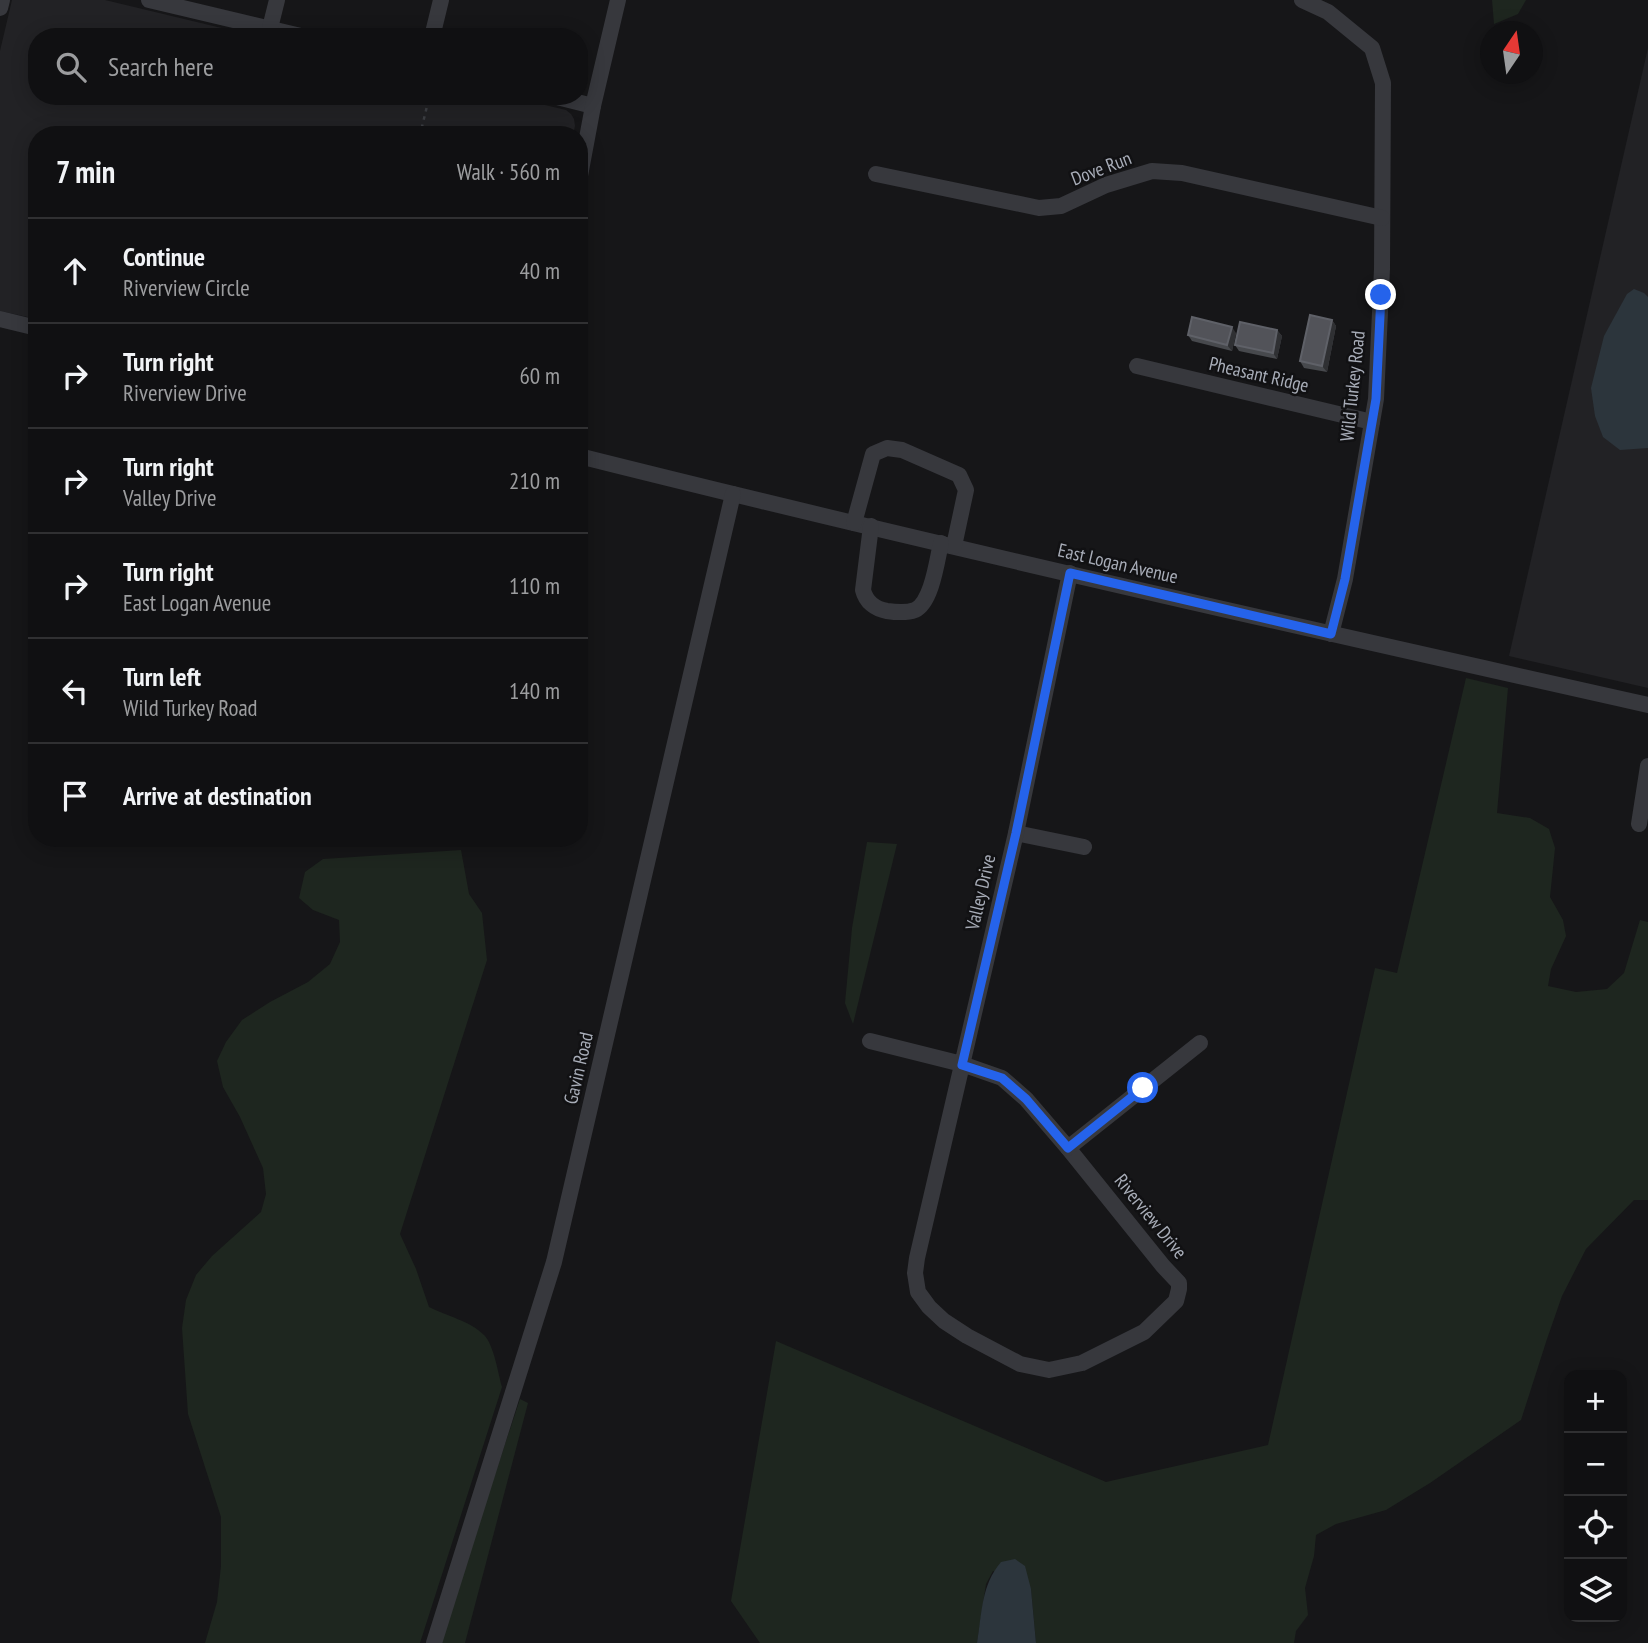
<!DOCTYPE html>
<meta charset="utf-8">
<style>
body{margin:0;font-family:"PT Sans Narrow",sans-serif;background:#1e1e20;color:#f1f3f6}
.controls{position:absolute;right:21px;bottom:21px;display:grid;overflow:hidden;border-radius:14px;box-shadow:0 4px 18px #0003}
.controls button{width:63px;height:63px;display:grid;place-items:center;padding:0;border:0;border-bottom:2px solid #303032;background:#101012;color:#f1f3f6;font:35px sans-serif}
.compass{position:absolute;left:1480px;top:21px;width:63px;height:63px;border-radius:50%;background:#101012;box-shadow:0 4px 18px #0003;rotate:13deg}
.stop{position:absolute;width:21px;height:21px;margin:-16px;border:5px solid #2563eb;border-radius:50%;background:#fff}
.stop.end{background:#2563eb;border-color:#fff;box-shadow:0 2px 7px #0008}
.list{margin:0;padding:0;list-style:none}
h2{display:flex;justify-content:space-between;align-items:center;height:91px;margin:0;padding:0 28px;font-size:30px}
h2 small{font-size:23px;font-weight:400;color:#9c9d9f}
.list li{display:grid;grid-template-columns:46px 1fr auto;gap:21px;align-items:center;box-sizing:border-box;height:105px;padding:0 28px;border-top:2px solid #303032}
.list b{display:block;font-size:26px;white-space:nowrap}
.list p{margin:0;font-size:23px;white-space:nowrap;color:#9c9d9f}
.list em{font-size:23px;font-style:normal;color:#9c9d9f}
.icon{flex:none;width:38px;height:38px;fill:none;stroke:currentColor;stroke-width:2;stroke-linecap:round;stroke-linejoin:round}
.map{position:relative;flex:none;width:1648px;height:1643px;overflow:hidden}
.search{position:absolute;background:#101012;box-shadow:0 4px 18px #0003;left:28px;top:28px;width:560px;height:77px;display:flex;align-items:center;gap:18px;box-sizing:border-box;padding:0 24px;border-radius:28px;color:#9c9d9f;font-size:26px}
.panel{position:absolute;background:#101012;box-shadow:0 4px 18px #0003;left:28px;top:126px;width:560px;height:721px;border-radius:28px}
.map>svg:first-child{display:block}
.built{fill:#222225}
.green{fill:#1e261f}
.water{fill:#2c353c}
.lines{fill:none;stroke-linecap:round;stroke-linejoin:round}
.path{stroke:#3d3f44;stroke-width:2.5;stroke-dasharray:3.5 5;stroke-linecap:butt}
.minor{stroke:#37383d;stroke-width:16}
.wall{fill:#47494d}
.shaded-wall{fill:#2f3033}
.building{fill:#525359;stroke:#5f6168;stroke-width:2}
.route{stroke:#2563eb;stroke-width:9}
.labels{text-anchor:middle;stroke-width:5;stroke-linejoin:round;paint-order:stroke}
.street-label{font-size:19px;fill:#a8adb8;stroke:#111113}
</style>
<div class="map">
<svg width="1648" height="1643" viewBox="0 0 1648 1643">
<rect width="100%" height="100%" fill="#161618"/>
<!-- built -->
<g class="built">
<polygon points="12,0 105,0 259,37 37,37 37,96 507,96 566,110 571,114 574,119 575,126 573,135 37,135 37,319 0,311 0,51"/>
<polygon points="1648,48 1648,688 1509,656"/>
</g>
<!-- green -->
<g class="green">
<polygon points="1492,0 1526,0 1518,14 1494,24"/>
<polygon points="1466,678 1508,688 1497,813 1530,818 1549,829 1555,848 1550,897 1563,920 1566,936 1551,969 1548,986 1576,992 1607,989 1624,973 1640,920 1648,922 1648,1200 1634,1200 1586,1249 1562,1296 1547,1339 1521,1420 1430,1483 1386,1510 1336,1524 1316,1535 1314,1556 1305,1588 1308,1615 1296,1631 1294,1643 1036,1643 1031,1589 993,1571 986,1584 977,1643 760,1643 731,1601 776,1341 1106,1482 1268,1445 1375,968 1397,973"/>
<polygon points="867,842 897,844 853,1024 845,1003 852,928"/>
<path d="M461,850l8,44 13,19 5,47 -87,274 16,35 13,38c16,8 43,15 55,28 10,10 14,38 18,52l-82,256h-215l12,-41 4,-36v-49l-33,-103 -6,-86 4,-28 10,-25 16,-19 49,-44 5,-18 -3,-26 -23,-51 -17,-30 -6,-26 9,-19 16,-22 28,-18 38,-20 22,-18 10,-22 -1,-22 -26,-10 -14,-12 6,-26 18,-13z"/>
<polygon points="520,1399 528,1403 465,1643 439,1643"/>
</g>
<!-- water -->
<g class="water">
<polygon points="1634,289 1644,293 1648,297 1648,448 1620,450 1603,437 1595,416 1591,388 1604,336 1627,294"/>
<path d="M1015,1559l10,7 6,23 5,54h-59c5,-29 4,-58 24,-81z"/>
</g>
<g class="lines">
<!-- path -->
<polyline class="path" points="420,96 426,98 428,102 420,135"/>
<!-- minor -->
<g class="minor">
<polyline points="149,0 305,37"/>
<polyline points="1302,0 1328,12 1372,48 1383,83 1382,269 1376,399 1345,579 1331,634"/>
<polyline points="0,8 2,0"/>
<polyline points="270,28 277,0"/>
<polyline points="432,37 441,0"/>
<polyline points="553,96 593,106"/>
<polyline points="876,174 1039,208 1061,206 1106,185 1152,171 1182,173 1382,218"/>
<polyline points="579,181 593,106 618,0"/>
<polyline points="0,319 37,328"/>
<polyline points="1137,366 1372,422"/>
<path d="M579,456c355,89 712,169 1069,249"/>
<polyline points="854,523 873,454 887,448 902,450 959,475 966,490 954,546"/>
<path d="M871,526l-8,64c3,12 12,19 24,21 7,1 20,2 28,-1 17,-8 22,-50 26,-67"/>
<polyline points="1639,824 1648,766"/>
<polyline points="1016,833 1084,847"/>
<polyline points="870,1041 962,1064 1002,1078 1026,1099 1068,1148 1163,1266 1179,1283 1179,1289 1176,1301 1144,1332 1082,1363 1049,1370 1020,1364 967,1336 944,1321 929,1307 918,1292 915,1273 917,1258 1016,833 1070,573"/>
<polyline points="1068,1148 1200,1043"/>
<polyline points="434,1643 554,1262 733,494"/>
</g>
</g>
<!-- wall -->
<g class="wall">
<polygon points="1332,320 1336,326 1327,372 1304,368 1300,361"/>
<polygon points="1277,330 1282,336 1277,359 1239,351 1235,345"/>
<polygon points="1236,333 1232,351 1192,341 1188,335"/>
</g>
<!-- shaded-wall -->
<g class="shaded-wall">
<polygon points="1332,320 1336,326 1327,372 1322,366"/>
<polygon points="1232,327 1236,333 1232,351 1227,345"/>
<polygon points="1277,330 1282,336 1277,359 1273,353"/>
</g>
<!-- building -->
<g class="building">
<polygon points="1310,315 1332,320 1322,366 1300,361"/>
<polygon points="1192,317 1232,327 1227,345 1188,335"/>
<polygon points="1240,322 1277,330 1273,353 1235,345"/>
</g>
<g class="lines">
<!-- route -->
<polyline class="route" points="1143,1088 1068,1148 1026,1099 1002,1078 962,1065 1016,833 1070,573 1331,634 1345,579 1376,399 1381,295"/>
</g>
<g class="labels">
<!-- street labels -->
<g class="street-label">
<text transform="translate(1101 168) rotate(-21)" y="7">Dove Run</text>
<text transform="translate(1259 374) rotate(13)" y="7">Pheasant Ridge</text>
<text transform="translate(1352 386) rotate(-84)" y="7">Wild Turkey Road</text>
<text transform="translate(1118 563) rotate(13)" y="7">East Logan Avenue</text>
<text transform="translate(980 892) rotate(-77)" y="7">Valley Drive</text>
<text transform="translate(578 1068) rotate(-77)" y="7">Gavin Road</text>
<text transform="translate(1151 1216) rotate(51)" y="7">Riverview Drive</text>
</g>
</g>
</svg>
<div class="controls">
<button>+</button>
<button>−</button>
<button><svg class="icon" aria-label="locate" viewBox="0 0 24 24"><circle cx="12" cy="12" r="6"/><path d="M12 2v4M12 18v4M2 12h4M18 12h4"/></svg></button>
<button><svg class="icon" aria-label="layers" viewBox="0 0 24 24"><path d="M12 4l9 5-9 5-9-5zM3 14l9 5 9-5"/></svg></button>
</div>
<svg class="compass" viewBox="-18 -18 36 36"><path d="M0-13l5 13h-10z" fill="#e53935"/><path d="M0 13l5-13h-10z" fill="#9c9d9f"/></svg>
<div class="stop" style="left:1143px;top:1088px"></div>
<div class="stop end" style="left:1381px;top:295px"></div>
<div class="search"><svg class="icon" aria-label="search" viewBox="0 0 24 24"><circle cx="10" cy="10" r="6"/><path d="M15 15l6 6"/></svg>Search here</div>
<section class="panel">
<h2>7 min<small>Walk · 560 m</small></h2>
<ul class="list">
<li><svg class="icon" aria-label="ahead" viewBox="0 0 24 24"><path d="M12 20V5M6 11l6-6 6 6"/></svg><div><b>Continue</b><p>Riverview Circle</p></div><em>40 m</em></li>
<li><svg class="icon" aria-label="right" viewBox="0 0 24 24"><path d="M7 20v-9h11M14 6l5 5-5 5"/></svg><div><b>Turn right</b><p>Riverview Drive</p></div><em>60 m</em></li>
<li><svg class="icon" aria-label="right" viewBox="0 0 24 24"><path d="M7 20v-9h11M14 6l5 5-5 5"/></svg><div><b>Turn right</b><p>Valley Drive</p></div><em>210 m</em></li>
<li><svg class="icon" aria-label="right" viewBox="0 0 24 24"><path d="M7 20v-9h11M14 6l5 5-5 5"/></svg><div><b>Turn right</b><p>East Logan Avenue</p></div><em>110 m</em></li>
<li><svg class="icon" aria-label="left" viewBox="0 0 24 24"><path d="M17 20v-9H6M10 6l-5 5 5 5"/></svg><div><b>Turn left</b><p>Wild Turkey Road</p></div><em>140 m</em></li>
<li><svg class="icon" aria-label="arrive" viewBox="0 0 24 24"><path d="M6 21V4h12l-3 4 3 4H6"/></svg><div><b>Arrive at destination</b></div></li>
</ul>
</section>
</div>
